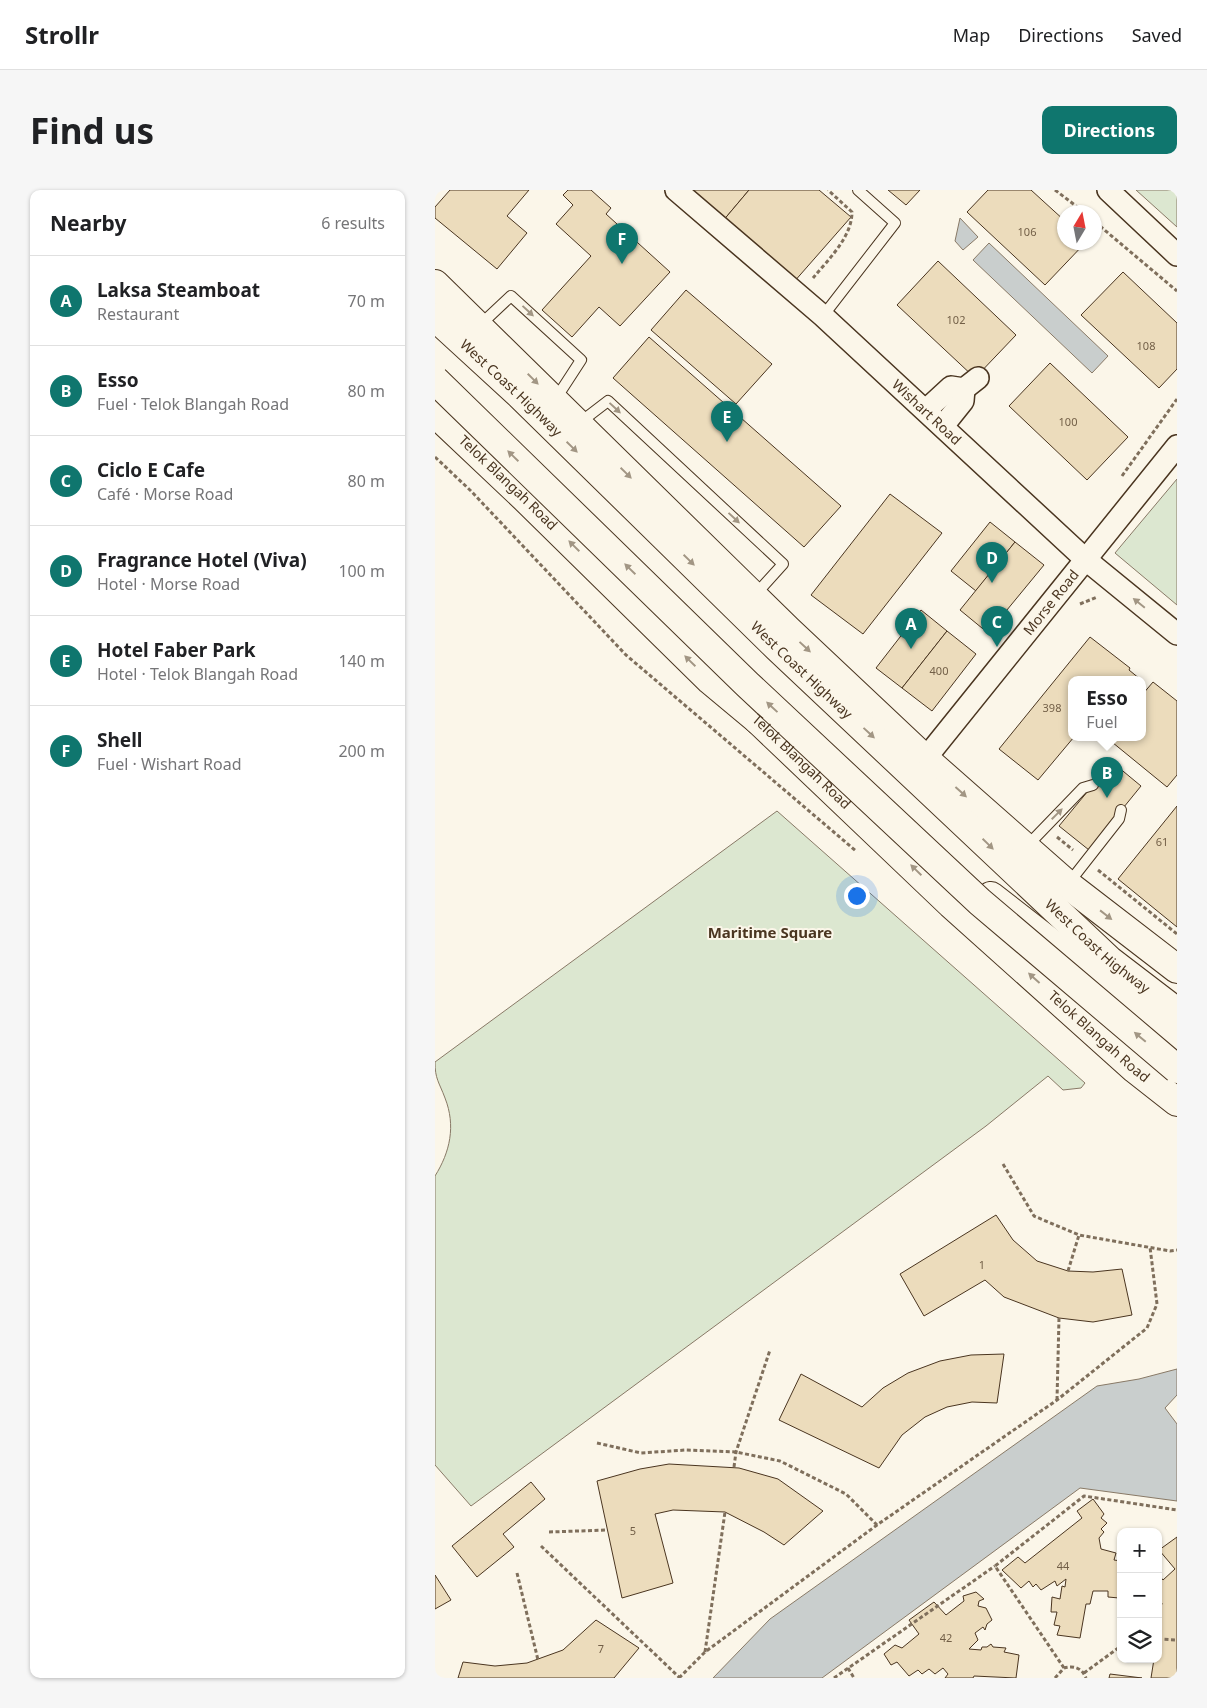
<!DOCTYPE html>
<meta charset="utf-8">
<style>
body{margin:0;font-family:"Noto Sans",sans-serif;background:#f6f6f6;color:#202124}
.controls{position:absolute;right:15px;bottom:15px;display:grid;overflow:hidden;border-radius:10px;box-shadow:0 1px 4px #0004}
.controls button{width:45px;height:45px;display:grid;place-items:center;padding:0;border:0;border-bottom:1px solid #e0e0e0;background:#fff;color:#202124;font:25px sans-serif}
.compass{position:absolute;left:622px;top:15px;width:45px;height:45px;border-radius:50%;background:#fff;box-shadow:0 1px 4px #0004;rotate:10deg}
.you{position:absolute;left:421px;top:705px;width:18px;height:18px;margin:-12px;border:4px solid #fff;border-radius:50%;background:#1a73e8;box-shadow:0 0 0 8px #1a73e833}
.badge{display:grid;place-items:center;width:32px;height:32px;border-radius:50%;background:#0f766e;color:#fff;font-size:16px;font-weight:700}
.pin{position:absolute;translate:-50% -41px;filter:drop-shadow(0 1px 2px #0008)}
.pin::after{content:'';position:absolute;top:26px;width:18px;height:15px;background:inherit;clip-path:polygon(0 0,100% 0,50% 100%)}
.popup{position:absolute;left:633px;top:486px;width:78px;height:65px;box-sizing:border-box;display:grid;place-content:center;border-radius:10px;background:#fff;filter:drop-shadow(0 1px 4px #0005);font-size:16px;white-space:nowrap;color:#757577}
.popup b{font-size:19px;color:#202124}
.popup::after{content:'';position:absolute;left:50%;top:100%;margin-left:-10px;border:10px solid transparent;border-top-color:#fff}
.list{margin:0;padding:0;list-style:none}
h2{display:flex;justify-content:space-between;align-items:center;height:65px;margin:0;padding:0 20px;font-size:21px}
h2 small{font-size:16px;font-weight:400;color:#757577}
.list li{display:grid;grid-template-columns:32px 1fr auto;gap:15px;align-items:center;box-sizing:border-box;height:90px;padding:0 20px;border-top:1px solid #e0e0e0}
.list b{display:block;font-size:19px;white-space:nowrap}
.list p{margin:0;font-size:16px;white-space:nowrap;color:#757577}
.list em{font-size:16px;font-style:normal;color:#757577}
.icon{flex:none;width:28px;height:28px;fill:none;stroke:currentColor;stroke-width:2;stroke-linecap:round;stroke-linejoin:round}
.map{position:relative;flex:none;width:742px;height:1488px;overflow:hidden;border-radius:10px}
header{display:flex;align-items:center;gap:30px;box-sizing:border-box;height:70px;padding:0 25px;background:#fff;border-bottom:1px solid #e0e0e0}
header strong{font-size:24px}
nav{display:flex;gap:28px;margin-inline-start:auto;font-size:18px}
.intro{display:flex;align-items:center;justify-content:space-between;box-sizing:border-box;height:120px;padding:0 30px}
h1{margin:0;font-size:35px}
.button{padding:12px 22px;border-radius:10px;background:#0f766e;color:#fff;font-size:18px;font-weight:700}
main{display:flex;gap:30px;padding:0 30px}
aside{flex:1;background:#fff;border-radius:10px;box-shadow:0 1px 4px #0004}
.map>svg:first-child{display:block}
.green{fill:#dce7d0;stroke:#887966}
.water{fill:#c9cecd;stroke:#887966}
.building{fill:#ecdcbc;stroke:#4a3520}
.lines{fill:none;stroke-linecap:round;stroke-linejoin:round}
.service-casing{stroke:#4a3520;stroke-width:12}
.minor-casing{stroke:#4a3520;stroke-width:24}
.primary-casing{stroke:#4a3520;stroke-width:30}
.trunk-casing{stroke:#4a3520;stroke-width:30}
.path{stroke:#7f6f5c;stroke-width:3;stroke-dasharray:4 2.5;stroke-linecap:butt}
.service{stroke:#fbf6e9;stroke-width:10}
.minor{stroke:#fbf6e9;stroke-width:21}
.primary{stroke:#fbf6e9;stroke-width:28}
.trunk{stroke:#fbf6e9;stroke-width:28}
.trunk-bridge-casing{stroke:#4a3520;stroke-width:30;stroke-linecap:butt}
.trunk-bridge{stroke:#fbf6e9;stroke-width:28}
.oneway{fill:#a29684}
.labels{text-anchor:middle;stroke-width:4;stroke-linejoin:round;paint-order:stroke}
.number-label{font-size:11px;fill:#725f47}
.street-label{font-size:14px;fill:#4a3520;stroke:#fbf6e9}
.neighbourhood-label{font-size:15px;font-weight:bold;fill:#4a3520;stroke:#fbf6e9}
</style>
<header>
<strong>Strollr</strong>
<nav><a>Map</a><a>Directions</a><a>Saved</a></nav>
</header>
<div class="intro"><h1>Find us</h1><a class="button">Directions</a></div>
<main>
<aside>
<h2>Nearby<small>6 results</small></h2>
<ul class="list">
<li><span class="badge">A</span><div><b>Laksa Steamboat</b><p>Restaurant</p></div><em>70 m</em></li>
<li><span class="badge">B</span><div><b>Esso</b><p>Fuel · Telok Blangah Road</p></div><em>80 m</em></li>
<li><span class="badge">C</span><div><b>Ciclo E Cafe</b><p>Café · Morse Road</p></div><em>80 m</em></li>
<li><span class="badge">D</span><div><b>Fragrance Hotel (Viva)</b><p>Hotel · Morse Road</p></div><em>100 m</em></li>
<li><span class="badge">E</span><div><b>Hotel Faber Park</b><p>Hotel · Telok Blangah Road</p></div><em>140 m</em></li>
<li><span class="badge">F</span><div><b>Shell</b><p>Fuel · Wishart Road</p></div><em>200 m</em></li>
</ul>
</aside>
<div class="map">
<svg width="742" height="1488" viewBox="0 0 742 1488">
<rect width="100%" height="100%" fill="#fbf6e9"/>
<!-- green -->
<g class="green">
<polygon points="701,0 742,0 742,37"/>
<polygon points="742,289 742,415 680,363"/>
<path d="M342,621l308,272 -4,5 -18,2 -15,-14 -62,50 -515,380 -36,-41v-289c15,-24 21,-50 10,-78 -6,-16 -10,-19 -10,-36z"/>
</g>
<!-- water -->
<g class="water">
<polygon points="525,28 543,47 528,60 520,51"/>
<polygon points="554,53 673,166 657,183 538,70"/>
<polygon points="742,1179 742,1205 730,1218 742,1234 742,1311 645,1298 387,1488 278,1488 335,1429 662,1196 704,1189"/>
</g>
<!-- building -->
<g class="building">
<polygon points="15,0 94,0 72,26 92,43 62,79 0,28 0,17"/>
<polygon points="133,0 156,0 176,18 171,24 235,82 185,136 164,117 137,147 107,120 156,66 121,34 138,15 128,5"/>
<polygon points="250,0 314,0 287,32"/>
<polygon points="314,0 384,0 416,27 358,93 287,32"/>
<polygon points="453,0 485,0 471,15"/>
<polygon points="553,0 596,0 630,31 630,52 651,52 610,95 532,22"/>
<polygon points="503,71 581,145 540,188 462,115"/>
<polygon points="688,82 742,133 742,179 724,198 646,125"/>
<polygon points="251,100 337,174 301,214 216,140"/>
<polygon points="214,147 406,316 369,357 178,188"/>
<polygon points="615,173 693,247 652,290 574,216"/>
<polygon points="455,304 507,343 428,444 376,405"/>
<polygon points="555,332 580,352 541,401 516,381"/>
<polygon points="580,352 609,375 553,443 525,420"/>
<polygon points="486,420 512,441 467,498 441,478"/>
<polygon points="512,441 541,464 497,521 467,498"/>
<polygon points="655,447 695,478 694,480 705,489 637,489 637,547 639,547 603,590 564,559"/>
<polygon points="718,492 742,511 742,585 732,597 672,548 707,547 707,505"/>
<polygon points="677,572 706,596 654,660 624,636"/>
<polygon points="742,616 742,737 683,689"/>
<polygon points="561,1025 578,1050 602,1071 633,1081 658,1082 687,1079 697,1125 658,1132 624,1128 569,1107 550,1090 489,1126 465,1084"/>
<polygon points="569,1164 562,1213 537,1212 512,1217 490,1227 467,1245 444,1278 344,1230 366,1184 427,1217 448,1198 473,1183 505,1171 536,1165"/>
<polygon points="234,1274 304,1278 343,1289 388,1321 349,1355 329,1342 290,1322 238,1320 220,1324 238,1393 187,1408 162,1291 205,1279"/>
<polygon points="96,1292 110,1309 68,1344 79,1357 42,1387 17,1356"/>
<polygon points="658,1309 669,1324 666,1328 672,1333 666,1339 669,1342 664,1348 666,1359 681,1363 679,1370 686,1371 686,1403 684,1408 673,1407 673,1401 658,1401 655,1414 651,1414 645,1448 622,1445 625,1436 619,1435 622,1422 616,1422 617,1407 625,1409 627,1396 630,1397 631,1389 622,1396 620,1391 606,1400 601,1394 598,1397 594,1391 586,1398 567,1380 583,1367 590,1373 647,1328 642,1321"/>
<polygon points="742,1347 742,1488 716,1488 719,1469 723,1469 723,1431 727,1413 723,1412 723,1384 728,1390 740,1379 724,1360"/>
<polygon points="0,1385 16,1410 0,1419"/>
<polygon points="541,1402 549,1409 544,1411 543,1416 551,1418 557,1430 552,1434 550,1440 548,1437 540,1443 543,1450 534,1459 546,1460 547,1457 552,1457 556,1454 558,1457 571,1458 569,1462 584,1465 581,1488 539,1486 538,1488 510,1488 513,1484 508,1478 500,1484 494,1479 487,1484 483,1480 474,1486 462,1472 456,1475 449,1464 460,1455 467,1458 484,1444 474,1430 499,1412 511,1425 529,1411 528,1406"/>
<polygon points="161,1430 204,1458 179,1488 23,1488 28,1472 60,1476 92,1473 128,1460"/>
<polygon points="675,1484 707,1488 674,1488"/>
</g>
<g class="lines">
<defs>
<g id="service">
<polyline points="388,126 460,33 423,0"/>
<polyline points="44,136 76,106 146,170 120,210"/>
<polyline points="143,234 173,211 348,374 320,405"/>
<polyline points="592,656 648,598 658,595"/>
<polyline points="633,694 684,629 686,620"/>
</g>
<g id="minor">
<path id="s1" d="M241,0l147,126 262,243 92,75"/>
<polyline points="673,0 742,65"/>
<polyline points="491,220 516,197 529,199 543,188"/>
<polyline points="508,236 528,211 529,199"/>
<path id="s2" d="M490,569l252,-313"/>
</g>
<g id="primary">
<polyline points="0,94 353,440 490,569 633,695 742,779"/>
<path id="s3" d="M0,223l93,88 182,179 48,40 193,184 184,165 42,33"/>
</g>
<g id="trunk">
<path id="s4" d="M0,127l85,78 258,253 331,312 68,52"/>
<polyline points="323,530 385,575"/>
<polyline points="556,706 742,851"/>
</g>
</defs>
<!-- service casing -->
<use href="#service" class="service-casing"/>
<!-- minor casing -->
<use href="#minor" class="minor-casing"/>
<!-- primary casing -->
<use href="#primary" class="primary-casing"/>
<!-- trunk casing -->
<use href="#trunk" class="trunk-casing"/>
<!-- path -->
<g class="path">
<polyline points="620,0 649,22"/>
<polyline points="660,32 742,101"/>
<path d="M378,88c15,-18 39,-41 39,-66l-24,-22"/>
<polyline points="0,267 36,301 191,465 421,661"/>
<polyline points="687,286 742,209"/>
<polyline points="645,414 662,407"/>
<polyline points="622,647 638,660"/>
<polyline points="663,680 742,744"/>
<polyline points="568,974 599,1026 644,1045 735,1061 742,1060"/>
<polyline points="633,1081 644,1045"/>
<polyline points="622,1210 624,1128"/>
<polyline points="162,1253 206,1263 251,1260 301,1262 345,1271 411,1304 442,1335"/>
<polyline points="299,1277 301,1262 335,1160"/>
<polyline points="114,1342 172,1340"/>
<polyline points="106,1356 245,1488"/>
<polyline points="82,1383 103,1470"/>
<polyline points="723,1449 742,1450"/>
<polyline points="270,1462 290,1322"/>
<polyline points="413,1478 419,1488"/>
<polyline points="629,1478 560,1376 649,1306 742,1320"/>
<polyline points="649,1483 686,1456"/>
<polyline points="244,1488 270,1462 442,1335 622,1210 712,1138 722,1114 715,1057"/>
<polyline points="399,1488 560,1376"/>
<path d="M620,1488l9,-10c10,-3 18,0 22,10"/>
</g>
<!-- service -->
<use href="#service" class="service"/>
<!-- minor -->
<use href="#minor" class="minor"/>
<!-- primary -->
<use href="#primary" class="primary"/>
<!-- trunk -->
<use href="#trunk" class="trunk"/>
<defs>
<polyline id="trunk-bridge" points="0,190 312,494 545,712 742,879"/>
</defs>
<!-- trunk-bridge casing -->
<use href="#trunk-bridge" class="trunk-bridge-casing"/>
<!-- trunk-bridge -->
<use href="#trunk-bridge" class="trunk-bridge"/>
</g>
<!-- one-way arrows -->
<defs><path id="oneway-solid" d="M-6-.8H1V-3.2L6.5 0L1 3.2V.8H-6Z" transform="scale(1.25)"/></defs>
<g class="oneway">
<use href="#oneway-solid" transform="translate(93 121) rotate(43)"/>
<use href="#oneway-solid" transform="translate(98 189) rotate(45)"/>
<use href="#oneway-solid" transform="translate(180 218) rotate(43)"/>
<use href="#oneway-solid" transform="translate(137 257) rotate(44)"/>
<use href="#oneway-solid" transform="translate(78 266) rotate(-136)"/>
<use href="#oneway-solid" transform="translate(191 283) rotate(44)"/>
<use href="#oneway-solid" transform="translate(299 328) rotate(43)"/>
<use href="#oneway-solid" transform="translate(139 356) rotate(-135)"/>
<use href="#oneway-solid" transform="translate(254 370) rotate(44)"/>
<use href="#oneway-solid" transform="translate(195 379) rotate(-136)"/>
<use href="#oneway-solid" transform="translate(704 413) rotate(-141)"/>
<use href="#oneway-solid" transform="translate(370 457) rotate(43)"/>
<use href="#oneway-solid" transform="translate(255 471) rotate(-136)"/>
<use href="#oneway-solid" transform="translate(337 517) rotate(-137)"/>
<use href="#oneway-solid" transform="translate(434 543) rotate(43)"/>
<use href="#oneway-solid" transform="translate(526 602) rotate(42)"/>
<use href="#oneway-solid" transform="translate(622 624) rotate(-45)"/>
<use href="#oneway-solid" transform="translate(553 654) rotate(44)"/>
<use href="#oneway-solid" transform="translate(481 680) rotate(-136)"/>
<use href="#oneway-solid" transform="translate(671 725) rotate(38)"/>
<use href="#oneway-solid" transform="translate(599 788) rotate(-138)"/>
<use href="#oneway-solid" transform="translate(705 847) rotate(-140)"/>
</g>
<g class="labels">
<!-- number labels -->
<g class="number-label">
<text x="592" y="46">106</text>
<text x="521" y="134">102</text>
<text x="711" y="160">108</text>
<text x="633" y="236">100</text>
<text x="504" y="485">400</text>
<text x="617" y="522">398</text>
<text x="727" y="656">61</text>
<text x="547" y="1079">1</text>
<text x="198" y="1345">5</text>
<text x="628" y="1380">44</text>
<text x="511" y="1452">42</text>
<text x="166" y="1463">7</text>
</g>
<!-- street labels -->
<g class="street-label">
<text dy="5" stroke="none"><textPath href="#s4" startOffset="104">West Coast Highway</textPath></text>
<text dy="5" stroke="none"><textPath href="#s1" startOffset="335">Wishart Road</textPath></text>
<text dy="5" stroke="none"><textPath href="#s3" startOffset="101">Telok Blangah Road</textPath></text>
<text dy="5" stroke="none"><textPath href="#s2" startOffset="201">Morse Road</textPath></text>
<text dy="5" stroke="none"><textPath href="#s4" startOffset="509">West Coast Highway</textPath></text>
<text dy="5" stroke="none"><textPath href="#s3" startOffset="506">Telok Blangah Road</textPath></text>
<text dy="5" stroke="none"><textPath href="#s4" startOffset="914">West Coast Highway</textPath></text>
<text dy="5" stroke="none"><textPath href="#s3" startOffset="911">Telok Blangah Road</textPath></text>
</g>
<!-- neighbourhood labels -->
<g class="neighbourhood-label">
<text x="335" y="748">Maritime Square</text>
</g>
</g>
</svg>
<div class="controls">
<button>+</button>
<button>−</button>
<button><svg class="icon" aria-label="layers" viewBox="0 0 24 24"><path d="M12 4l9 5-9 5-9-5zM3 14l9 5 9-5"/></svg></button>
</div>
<svg class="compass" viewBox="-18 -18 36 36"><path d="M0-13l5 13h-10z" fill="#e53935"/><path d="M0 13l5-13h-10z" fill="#757577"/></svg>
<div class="you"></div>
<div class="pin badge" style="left:476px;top:459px">A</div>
<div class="pin badge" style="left:672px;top:608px">B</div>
<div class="popup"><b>Esso</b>Fuel</div>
<div class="pin badge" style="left:562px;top:457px">C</div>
<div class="pin badge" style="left:557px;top:393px">D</div>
<div class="pin badge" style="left:292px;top:252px">E</div>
<div class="pin badge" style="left:187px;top:74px">F</div>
</div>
</main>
